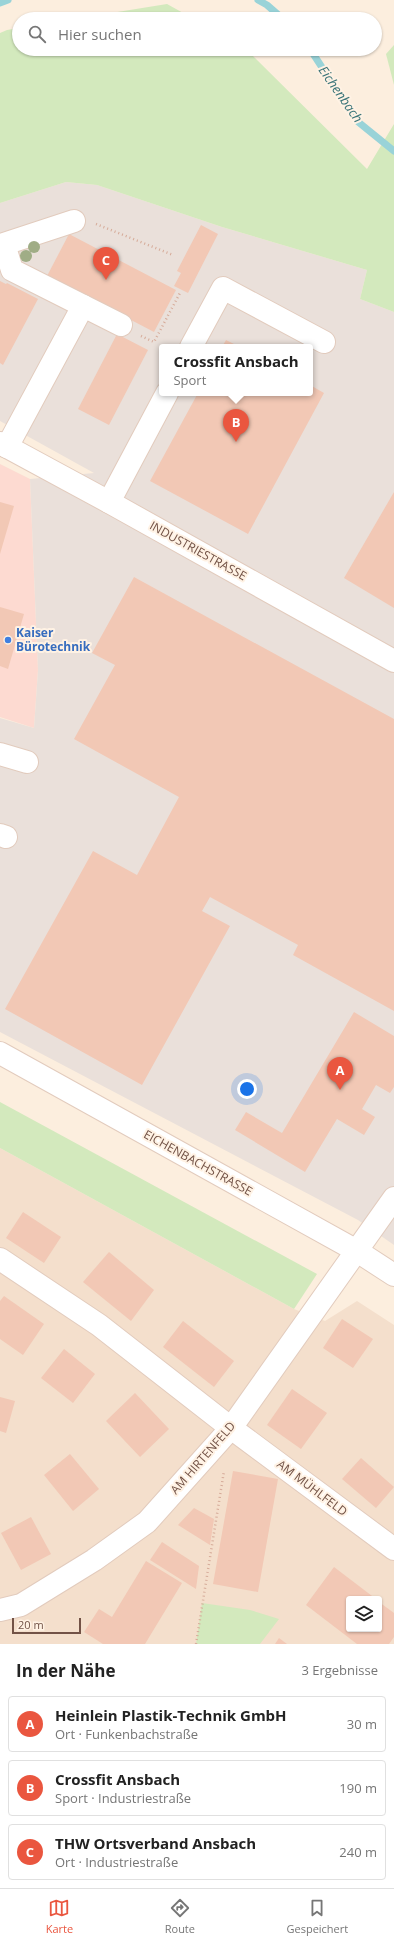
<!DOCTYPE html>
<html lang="de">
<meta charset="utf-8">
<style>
body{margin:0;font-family:"Open Sans",sans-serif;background:#f6f6f6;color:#222}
.controls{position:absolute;right:12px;bottom:12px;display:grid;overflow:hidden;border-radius:4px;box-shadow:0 1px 3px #0004}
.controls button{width:36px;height:36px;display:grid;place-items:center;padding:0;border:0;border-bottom:1px solid #e0e0e0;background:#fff;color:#222;font:20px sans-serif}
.scale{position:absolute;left:12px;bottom:10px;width:69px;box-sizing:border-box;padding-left:4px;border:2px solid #725246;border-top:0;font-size:11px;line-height:14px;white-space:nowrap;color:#725246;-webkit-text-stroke:3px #fff2e4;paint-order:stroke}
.you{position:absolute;left:247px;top:1089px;width:14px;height:14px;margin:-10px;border:3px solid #fff;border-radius:50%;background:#1a73e8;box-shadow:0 0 0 6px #1a73e833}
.badge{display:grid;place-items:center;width:26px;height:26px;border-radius:50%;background:#ea563f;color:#fff;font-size:13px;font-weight:700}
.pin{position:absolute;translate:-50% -33px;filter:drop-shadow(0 1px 2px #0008)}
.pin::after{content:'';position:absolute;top:21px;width:14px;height:12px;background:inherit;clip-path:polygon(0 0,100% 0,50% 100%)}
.popup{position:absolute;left:159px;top:344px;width:154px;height:52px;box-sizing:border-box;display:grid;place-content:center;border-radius:4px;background:#fff;filter:drop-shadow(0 1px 3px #0005);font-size:13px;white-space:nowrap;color:#767676}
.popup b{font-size:15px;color:#222}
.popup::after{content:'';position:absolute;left:50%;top:100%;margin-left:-8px;border:8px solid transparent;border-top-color:#fff}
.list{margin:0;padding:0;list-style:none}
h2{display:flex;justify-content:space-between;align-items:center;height:52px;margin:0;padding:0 16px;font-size:17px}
h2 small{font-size:13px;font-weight:400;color:#767676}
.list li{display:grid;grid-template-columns:26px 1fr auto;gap:12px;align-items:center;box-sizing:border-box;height:56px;margin:0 8px 8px;padding:0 8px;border:1px solid #e0e0e0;border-radius:4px}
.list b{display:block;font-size:15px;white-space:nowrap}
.list p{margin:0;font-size:13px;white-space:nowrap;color:#767676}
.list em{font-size:13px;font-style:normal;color:#767676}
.icon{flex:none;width:22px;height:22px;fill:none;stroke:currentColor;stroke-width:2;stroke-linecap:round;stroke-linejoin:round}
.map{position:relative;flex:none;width:394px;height:1644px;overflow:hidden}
.search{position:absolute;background:#fff;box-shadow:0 1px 3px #0004;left:12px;right:12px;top:12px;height:44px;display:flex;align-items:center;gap:10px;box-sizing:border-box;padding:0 14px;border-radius:22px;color:#767676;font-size:15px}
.sheet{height:244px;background:#fff}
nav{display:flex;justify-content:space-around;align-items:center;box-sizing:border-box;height:56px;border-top:1px solid #e0e0e0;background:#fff;font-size:11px;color:#767676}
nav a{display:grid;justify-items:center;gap:2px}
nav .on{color:#ea563f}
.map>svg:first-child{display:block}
.residential{fill:#f4dfcc;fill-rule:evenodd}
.commercial{fill:#fddad1}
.industrial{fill:#eae0da;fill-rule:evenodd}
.green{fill:#d3e9bd}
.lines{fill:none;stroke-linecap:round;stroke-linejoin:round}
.stream{stroke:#99d3d8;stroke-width:7}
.building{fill:#f2c8b5}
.minor-casing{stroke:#e2cbbd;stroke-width:24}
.path{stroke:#d6ab99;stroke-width:2.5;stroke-dasharray:1 3;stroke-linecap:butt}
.minor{stroke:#fff;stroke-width:22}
.tree{fill:#a0ad86}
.shop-dot{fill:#3f7fe0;stroke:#fff2e4;stroke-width:1.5}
.labels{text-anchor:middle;stroke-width:4;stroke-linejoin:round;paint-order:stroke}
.street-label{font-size:12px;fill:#725246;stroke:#fff2e4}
.shop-label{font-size:12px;font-weight:bold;fill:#366cbe;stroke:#fff2e4;text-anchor:start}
.water-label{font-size:13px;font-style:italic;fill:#3a7478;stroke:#fff2e4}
</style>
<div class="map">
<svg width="394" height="1644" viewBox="0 0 394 1644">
<rect width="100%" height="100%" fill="#fceede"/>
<!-- residential -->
<path class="residential" d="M0,1148l294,161 31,12 32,-20 37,24v319h-394zM349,1599h30v30h-30z"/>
<!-- commercial -->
<polygon class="commercial" points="0,464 30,479 38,670 34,728 0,717"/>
<!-- industrial -->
<path class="industrial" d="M66,182l31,3 125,42 145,43 -7,29 34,13v933l-36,-25 -358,-188v-314l34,10 4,-58 -8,-191 64,-6 -94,-52v-218zM162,347h148v46h-148z"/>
<!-- green -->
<g class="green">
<polygon points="167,4 194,19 74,19"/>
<polygon points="19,28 19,49 246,49 367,169 394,124 394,312 360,299 367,270 222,227 97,185 66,182 0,203 0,33 7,30"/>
<polygon points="394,45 394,85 386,54"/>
<polygon points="0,1102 317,1274 294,1309 0,1148"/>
<polygon points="202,1603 250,1610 279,1619 260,1644 196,1644"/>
</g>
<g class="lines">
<!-- stream -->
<g class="stream">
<polyline points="258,0 267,5 283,19"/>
<polyline points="0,3 8,0"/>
<polyline points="310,49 357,121 394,151"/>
</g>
</g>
<!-- building -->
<g class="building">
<polygon points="201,225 218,234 188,293 174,286 181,273 177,271"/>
<polygon points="69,234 176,290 154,332 47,276"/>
<polygon points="0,281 6,284 7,283 38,299 3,365 0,363"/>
<polygon points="117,334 148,350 109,425 78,409"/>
<polygon points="226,340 240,347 222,347"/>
<polygon points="310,385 324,393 248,534 150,481 198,393 310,393"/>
<polygon points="394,492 394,608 344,578"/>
<polygon points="0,502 14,506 0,554"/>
<polygon points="134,577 394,719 394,1011 293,955 298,945 210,897 202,911 230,926 142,1085 5,1009 93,851 137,875 179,797 74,739 115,665 92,653"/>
<polygon points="0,607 24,614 8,669 0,666"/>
<polygon points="354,1012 394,1036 394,1087 390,1093 376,1085 362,1109 375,1117 364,1135 337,1119 305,1172 235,1130 246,1112 282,1133"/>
<polygon points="23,1212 61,1237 44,1263 6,1238"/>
<polygon points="109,1252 154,1290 131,1321 83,1282"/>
<polygon points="4,1296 44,1324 23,1355 0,1339 0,1301"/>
<polygon points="342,1319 373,1339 353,1368 323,1348"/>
<polygon points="183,1321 234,1361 214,1387 163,1347"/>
<polygon points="64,1349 95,1374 73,1403 41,1378"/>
<polygon points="292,1389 327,1413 301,1449 267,1425"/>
<polygon points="135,1393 169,1429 140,1457 106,1421"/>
<polygon points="0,1397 15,1401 6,1433 0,1431"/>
<polygon points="70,1454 99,1489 73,1511 44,1475"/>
<polygon points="361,1458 394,1487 376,1508 342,1479"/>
<polygon points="233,1471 278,1479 258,1592 213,1584"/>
<polygon points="194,1508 214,1519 210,1545 178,1525"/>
<polygon points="31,1517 51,1554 21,1570 1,1533"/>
<polygon points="162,1542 199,1566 196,1589 150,1560"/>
<polygon points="146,1561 182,1583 145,1644 103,1644 84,1632 99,1609 112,1617"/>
<polygon points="334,1567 376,1599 349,1599 349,1629 379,1629 379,1602 394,1613 394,1637 389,1644 357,1644 306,1605"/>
<polygon points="279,1638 287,1644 275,1644"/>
</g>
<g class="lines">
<defs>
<g id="minor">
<polyline points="74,221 4,244 12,270 121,325"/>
<polyline points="191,347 223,288 324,342"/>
<polyline points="0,443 109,502 394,661"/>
<polyline points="7,447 83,306"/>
<polyline points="109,502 167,393"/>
<polyline points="0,754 27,762"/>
<polyline points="0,835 6,837"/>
<polyline points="0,1053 357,1251 394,1275"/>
<polyline points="0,1259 99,1325 231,1428 394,1549"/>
<polyline points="0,1610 21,1605 94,1560 147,1522 231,1428 394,1198"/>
</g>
</defs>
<!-- minor casing -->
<use href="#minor" class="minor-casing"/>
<!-- path -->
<g class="path">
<polyline points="96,224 173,255"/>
<polyline points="141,336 154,342 181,291"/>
<polyline points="196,1644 224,1471"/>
</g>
<!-- minor -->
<use href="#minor" class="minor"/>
</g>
<!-- trees -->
<g class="tree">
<circle cx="34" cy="247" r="6"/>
<circle cx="26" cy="256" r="6"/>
</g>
<!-- markers -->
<circle class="shop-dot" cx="8" cy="640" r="4"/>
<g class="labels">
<!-- street labels -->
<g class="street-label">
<text transform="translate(198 551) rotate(29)" y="4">INDUSTRIESTRASSE</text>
<text transform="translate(198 1163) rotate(29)" y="4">EICHENBACHSTRASSE</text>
<text transform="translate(203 1458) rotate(-49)" y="4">AM HIRTENFELD</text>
<text transform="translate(312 1488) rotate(37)" y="4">AM MÜHLFELD</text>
</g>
<!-- shop labels -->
<g class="shop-label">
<text x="16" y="637">Kaiser<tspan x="16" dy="14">Bürotechnik</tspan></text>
</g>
<!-- water labels -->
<g class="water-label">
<text transform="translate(341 94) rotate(55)" y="5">Eichenbach</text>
</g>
</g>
</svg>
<div class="controls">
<button><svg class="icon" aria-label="layers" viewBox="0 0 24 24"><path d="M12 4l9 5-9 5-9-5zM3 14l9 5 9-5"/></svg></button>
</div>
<div class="scale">20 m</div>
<div class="you"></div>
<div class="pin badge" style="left:340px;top:1090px">A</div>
<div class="pin badge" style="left:236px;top:442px">B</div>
<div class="popup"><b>Crossfit Ansbach</b>Sport</div>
<div class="pin badge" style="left:106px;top:280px">C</div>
<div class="search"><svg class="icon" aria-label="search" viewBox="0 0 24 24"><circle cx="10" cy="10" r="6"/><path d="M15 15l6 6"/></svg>Hier suchen</div>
</div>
<section class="sheet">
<h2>In der Nähe<small>3 Ergebnisse</small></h2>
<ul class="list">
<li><span class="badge">A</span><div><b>Heinlein Plastik-Technik GmbH</b><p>Ort · Funkenbachstraße</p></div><em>30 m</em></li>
<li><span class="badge">B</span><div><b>Crossfit Ansbach</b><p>Sport · Industriestraße</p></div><em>190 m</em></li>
<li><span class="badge">C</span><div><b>THW Ortsverband Ansbach</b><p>Ort · Industriestraße</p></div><em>240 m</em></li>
</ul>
</section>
<nav>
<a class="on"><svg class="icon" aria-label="map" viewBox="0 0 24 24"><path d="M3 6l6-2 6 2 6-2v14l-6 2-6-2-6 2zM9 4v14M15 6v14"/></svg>Karte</a>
<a><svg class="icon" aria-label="directions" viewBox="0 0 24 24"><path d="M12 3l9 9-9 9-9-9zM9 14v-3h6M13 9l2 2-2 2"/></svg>Route</a>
<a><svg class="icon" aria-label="saved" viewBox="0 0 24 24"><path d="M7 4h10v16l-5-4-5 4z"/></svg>Gespeichert</a>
</nav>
